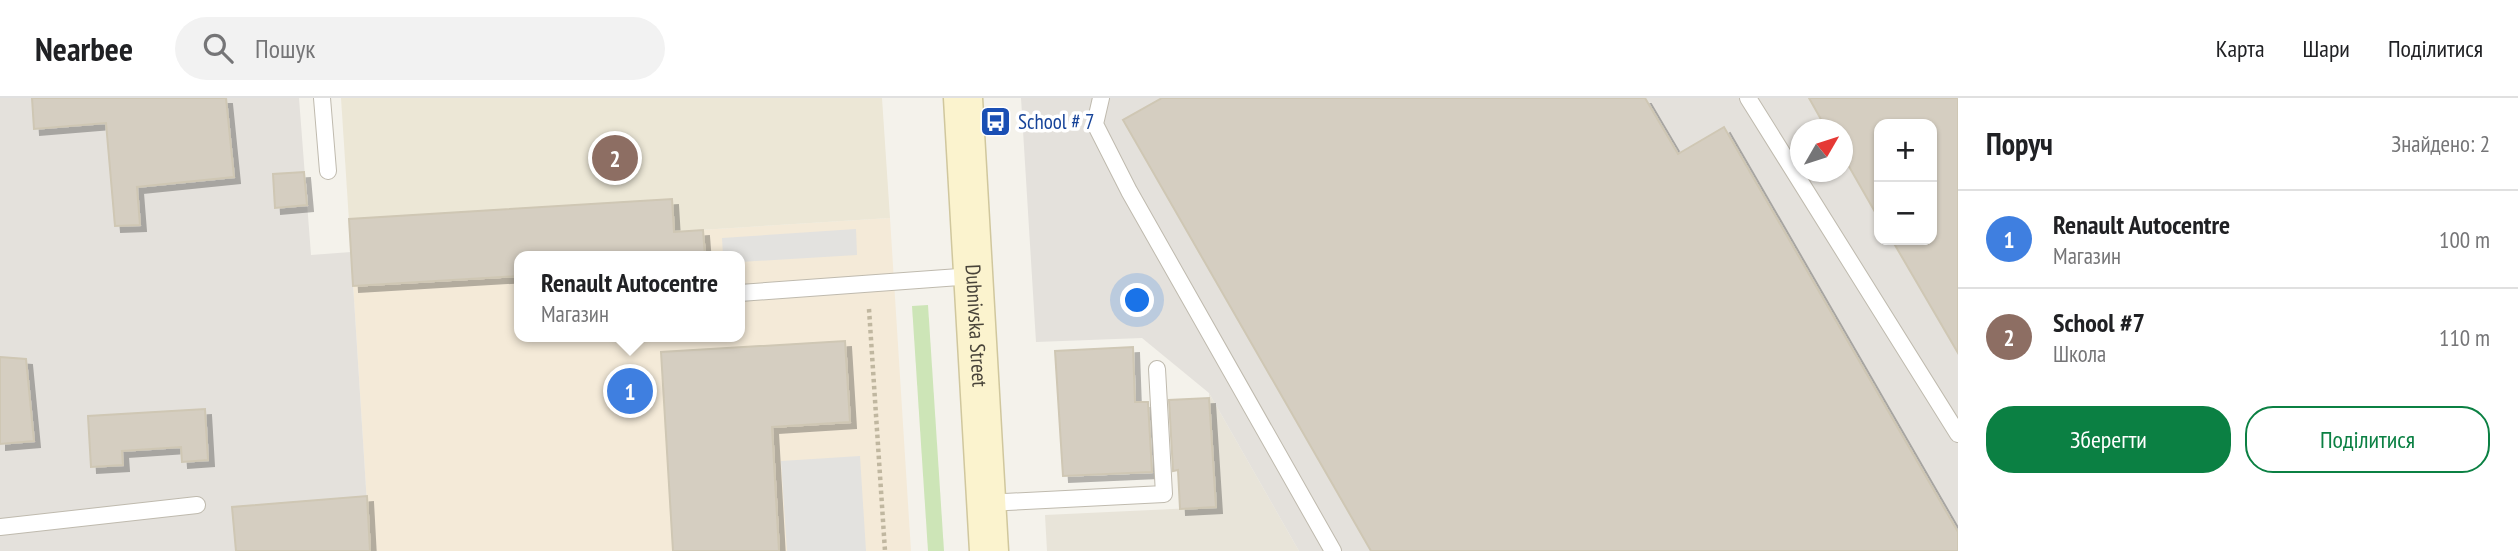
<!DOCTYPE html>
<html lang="uk">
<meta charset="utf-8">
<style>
body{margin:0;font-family:"PT Sans Narrow",sans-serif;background:#f2f2f2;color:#202124}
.controls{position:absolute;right:21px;top:21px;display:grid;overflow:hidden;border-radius:14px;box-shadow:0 2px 5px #0004}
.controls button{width:63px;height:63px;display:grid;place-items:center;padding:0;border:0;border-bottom:2px solid #e0e0e0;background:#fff;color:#202124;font:35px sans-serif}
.compass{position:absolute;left:1790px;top:21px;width:63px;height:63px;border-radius:50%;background:#fff;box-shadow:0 2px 5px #0004;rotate:51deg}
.you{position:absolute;left:1138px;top:203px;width:24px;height:24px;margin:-18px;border:5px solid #fff;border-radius:50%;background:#1a73e8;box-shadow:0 0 0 10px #1a73e833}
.badge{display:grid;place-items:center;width:46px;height:46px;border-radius:50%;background:#0b8043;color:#fff;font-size:23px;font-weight:700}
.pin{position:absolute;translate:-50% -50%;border:4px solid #fff;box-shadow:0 2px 7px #0006}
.popup{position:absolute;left:514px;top:153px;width:231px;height:91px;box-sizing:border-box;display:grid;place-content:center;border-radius:14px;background:#fff;filter:drop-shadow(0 2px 5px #0005);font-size:23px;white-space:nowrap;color:#757577}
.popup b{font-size:26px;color:#202124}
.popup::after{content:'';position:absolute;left:50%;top:100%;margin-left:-14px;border:14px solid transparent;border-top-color:#fff}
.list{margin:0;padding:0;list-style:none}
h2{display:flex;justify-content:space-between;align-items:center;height:91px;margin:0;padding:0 28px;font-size:30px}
h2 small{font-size:23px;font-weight:400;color:#757577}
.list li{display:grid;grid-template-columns:46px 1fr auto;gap:21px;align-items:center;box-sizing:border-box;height:98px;padding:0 28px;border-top:2px solid #e0e0e0}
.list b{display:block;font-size:26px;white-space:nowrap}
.list p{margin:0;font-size:23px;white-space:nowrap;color:#757577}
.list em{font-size:23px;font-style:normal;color:#757577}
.actions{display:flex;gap:14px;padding:21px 28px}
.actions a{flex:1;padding:16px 0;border:2px solid #0b8043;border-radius:28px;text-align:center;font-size:24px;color:#0b8043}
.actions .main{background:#0b8043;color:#fff}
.icon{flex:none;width:38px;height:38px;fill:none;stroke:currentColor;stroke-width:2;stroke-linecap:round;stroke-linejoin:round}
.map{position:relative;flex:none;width:1958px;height:453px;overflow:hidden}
header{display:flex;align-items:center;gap:42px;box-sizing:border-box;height:98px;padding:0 35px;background:#fff;border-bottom:2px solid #e0e0e0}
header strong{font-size:33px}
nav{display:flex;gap:38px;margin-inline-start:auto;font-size:24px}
.search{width:490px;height:63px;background:#f2f2f2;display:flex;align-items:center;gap:18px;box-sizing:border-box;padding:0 24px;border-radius:38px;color:#757577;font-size:26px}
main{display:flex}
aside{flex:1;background:#fff}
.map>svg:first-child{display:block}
.residential{fill:#e8e4d9}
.commercial{fill:#f4ead8;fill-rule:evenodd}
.industrial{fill:#e4e1dc;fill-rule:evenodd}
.education{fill:#ece7d6}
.green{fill:#cde5b7}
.parking{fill:#e3e2df}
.building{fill:#d5cec1;stroke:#cfc7b4;stroke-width:2;filter:url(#shadow)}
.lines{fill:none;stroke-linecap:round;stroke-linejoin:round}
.service-casing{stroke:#bfbaae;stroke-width:18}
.secondary-casing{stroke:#d0c79d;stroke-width:41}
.path{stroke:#c0b7a0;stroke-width:4.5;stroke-dasharray:3.5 3.5;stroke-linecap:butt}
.service{stroke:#fff;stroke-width:16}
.secondary{stroke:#fbf3ce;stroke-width:38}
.labels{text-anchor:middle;stroke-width:7;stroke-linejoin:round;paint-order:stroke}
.transit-label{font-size:21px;fill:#164399;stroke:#fff;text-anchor:start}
.street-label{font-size:21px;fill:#484339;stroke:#fff}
</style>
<header>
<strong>Nearbee</strong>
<div class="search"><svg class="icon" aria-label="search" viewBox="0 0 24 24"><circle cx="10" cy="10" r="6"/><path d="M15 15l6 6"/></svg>Пошук</div>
<nav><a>Карта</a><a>Шари</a><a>Поділитися</a></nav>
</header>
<main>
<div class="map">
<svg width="1958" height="453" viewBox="0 0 1958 453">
<defs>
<filter id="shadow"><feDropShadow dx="6" dy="6" stdDeviation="0" flood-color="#0004"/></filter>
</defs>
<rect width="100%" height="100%" fill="#f4f2eb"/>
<!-- residential -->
<polygon class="residential" points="1209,295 1299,453 1047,453 1045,417 1215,409"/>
<!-- commercial -->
<path class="commercial" d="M890,120l21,333h-541l-19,-299zM520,158h220v81h-220z"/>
<!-- industrial -->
<g class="industrial">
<polygon points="0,0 299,0 311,157 351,154 370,453 0,453"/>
<path d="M1021,0h937v453h-659l-90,-158 -67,-55 -106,4zM1879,26h53v116h-53zM1800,32h42v42h-42z"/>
</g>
<!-- education -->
<polygon class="education" points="341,0 882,0 890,120 351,154"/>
<!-- green -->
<polygon class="green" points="928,207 944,453 928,453 912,208"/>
<!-- parking -->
<g class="parking">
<polygon points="856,131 857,157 740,164 740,158 723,158 722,140"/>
<polygon points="860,358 866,453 787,453 781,363"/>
</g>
<!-- building -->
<g class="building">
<polygon points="32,0 226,0 234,79 137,89 140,127 115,128 106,25 34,31"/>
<polygon points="1162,0 1645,0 1678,56 1724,29 1958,434 1958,453 1371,453 1123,22"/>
<polygon points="1809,0 1958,0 1958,255 1892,142 1932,142 1932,26 1879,26 1879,121 1843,58 1843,32 1827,32"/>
<polygon points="304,74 307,107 275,110 273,76"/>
<polygon points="672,101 674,134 703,132 705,158 520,158 520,178 353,188 349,121"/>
<polygon points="845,243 850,324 772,329 779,453 673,453 661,254"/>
<polygon points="1133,249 1135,304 1148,304 1152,374 1063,378 1055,253"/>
<polygon points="0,259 26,261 34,343 0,346"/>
<polygon points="1209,300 1216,409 1180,411 1178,372 1173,373 1169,302"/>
<polygon points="205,311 208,362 182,364 181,349 122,353 123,367 91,369 88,318"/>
<polygon points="367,398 370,453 236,453 232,409"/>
</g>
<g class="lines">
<defs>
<g id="service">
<polyline points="322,0 328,73"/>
<polyline points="1101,0 1095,26 1129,93 1333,453"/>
<polyline points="1748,0 1958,336"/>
<polyline points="740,195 973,178"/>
<polyline points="986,405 1164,396 1157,271"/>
<polyline points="0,429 197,407"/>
</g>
<g id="secondary">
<path id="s1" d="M963,0l26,453"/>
</g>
</defs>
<!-- service casing -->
<use href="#service" class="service-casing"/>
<!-- secondary casing -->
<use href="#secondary" class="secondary-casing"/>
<!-- path -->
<polyline class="path" points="869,211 885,453"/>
<!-- service -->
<use href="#service" class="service"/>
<!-- secondary -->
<use href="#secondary" class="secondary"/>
</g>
<!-- icons -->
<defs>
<symbol id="bus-square" viewBox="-11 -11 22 22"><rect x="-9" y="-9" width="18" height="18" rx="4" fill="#1a4fb4" stroke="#fff"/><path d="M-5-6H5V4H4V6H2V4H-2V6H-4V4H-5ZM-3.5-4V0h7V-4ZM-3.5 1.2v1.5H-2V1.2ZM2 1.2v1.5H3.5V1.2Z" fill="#fff"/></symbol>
</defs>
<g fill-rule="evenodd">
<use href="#bus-square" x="978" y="6" width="35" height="35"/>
</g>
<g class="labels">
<!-- transit labels -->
<g class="transit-label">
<text x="1018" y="31">School # 7</text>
</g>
<!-- street labels -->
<g class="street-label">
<text dy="7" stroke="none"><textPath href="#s1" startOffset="228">Dubnivska Street</textPath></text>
</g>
</g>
</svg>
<div class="controls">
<button>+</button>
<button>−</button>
</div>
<svg class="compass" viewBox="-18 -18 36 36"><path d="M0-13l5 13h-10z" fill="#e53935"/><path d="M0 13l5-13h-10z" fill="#757577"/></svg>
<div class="you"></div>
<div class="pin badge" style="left:630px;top:293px;background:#3f7fe0">1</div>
<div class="popup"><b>Renault Autocentre</b>Магазин</div>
<div class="pin badge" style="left:615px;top:60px;background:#8d6e63">2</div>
</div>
<aside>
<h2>Поруч<small>Знайдено: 2</small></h2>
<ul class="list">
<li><span class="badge" style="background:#3f7fe0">1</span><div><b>Renault Autocentre</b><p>Магазин</p></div><em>100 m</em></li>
<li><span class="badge" style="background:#8d6e63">2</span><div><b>School #7</b><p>Школа</p></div><em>110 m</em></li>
</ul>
<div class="actions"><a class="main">Зберегти</a><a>Поділитися</a></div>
</aside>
</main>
